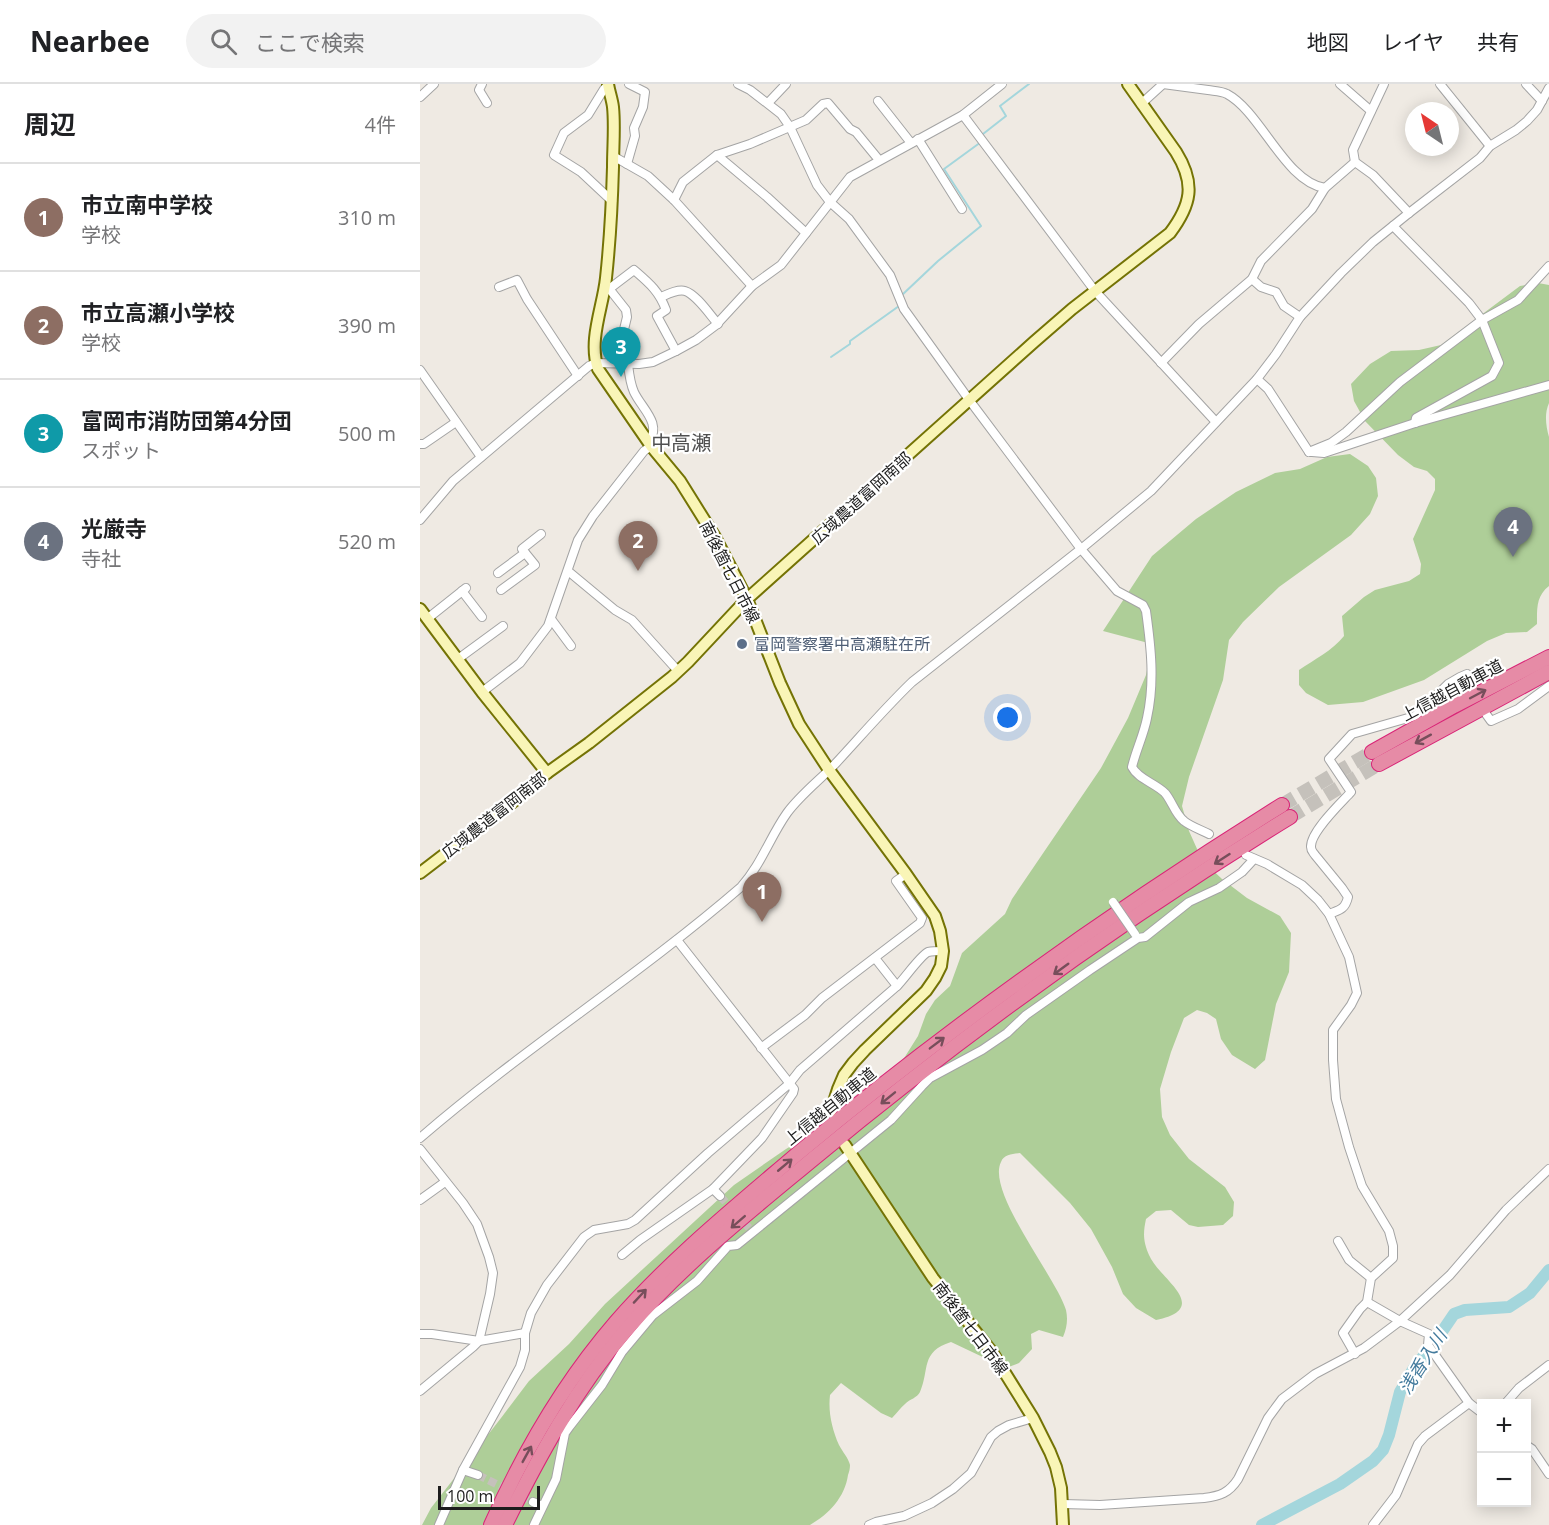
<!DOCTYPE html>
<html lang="ja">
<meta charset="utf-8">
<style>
body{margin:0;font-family:"Open Sans","Noto Sans JP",sans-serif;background:#f2f2f2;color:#202124}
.controls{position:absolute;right:18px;bottom:18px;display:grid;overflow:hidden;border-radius:0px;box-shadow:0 3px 15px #0003}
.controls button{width:54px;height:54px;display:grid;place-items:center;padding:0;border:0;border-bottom:2px solid #e0e0e0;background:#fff;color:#202124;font:30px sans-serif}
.compass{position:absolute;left:985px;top:18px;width:54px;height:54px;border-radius:50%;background:#fff;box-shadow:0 3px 15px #0003;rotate:325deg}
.scale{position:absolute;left:18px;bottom:15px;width:102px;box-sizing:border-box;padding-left:6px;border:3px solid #1d1d1d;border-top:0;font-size:16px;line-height:21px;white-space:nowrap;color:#1d1d1d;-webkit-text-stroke:4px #fff;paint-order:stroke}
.you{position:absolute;left:588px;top:634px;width:21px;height:21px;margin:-15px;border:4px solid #fff;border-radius:50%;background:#1a73e8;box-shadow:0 0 0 9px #1a73e833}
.badge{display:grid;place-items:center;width:39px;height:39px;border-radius:50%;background:#0b8043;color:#fff;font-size:20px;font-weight:700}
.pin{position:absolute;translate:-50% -50px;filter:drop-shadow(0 2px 3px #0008)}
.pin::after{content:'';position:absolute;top:32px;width:21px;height:18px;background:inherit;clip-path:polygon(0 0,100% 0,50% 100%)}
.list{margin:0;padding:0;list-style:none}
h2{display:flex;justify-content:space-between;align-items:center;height:78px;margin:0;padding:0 24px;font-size:26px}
h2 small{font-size:20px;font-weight:400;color:#757577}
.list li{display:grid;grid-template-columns:39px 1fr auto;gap:18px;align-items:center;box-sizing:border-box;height:108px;padding:0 24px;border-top:2px solid #e0e0e0}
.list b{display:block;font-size:22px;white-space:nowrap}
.list p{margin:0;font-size:20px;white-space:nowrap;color:#757577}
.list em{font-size:20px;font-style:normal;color:#757577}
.icon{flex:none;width:33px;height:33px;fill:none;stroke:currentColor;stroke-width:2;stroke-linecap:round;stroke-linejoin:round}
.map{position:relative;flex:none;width:1129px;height:1441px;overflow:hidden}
header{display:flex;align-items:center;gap:36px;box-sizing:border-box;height:84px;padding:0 30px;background:#fff;border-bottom:2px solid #e0e0e0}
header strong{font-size:28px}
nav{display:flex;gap:33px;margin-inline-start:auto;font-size:21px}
.search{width:420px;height:54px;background:#f2f2f2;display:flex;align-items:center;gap:15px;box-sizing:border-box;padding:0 21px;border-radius:33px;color:#757577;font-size:22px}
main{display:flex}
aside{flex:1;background:#fff}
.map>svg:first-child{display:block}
.forest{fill:#aece98}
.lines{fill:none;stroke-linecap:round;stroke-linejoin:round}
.stream{stroke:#a4d6dc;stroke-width:2}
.river{stroke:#a4d6dc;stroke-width:12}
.street-tunnel{stroke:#c5c1bb;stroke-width:8;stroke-dasharray:8 4;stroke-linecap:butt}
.highway-tunnel{stroke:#c5c1bb;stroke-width:14;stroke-dasharray:14 7;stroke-linecap:butt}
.street-casing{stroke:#a4a4a4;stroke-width:10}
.secondary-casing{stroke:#747305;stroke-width:14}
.highway-casing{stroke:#d92477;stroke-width:16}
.street{stroke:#fff;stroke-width:8}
.secondary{stroke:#f9f5b7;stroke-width:10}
.highway{stroke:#e68ba6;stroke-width:14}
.street-bridge-casing{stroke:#a4a4a4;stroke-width:10;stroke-linecap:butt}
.street-bridge{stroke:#fff;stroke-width:8}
.oneway{stroke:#774e5b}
.service-dot{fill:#5c6f8a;stroke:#fff;stroke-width:2}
.labels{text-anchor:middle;stroke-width:4.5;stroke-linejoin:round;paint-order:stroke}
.street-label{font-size:16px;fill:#1d1d1d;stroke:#fff}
.service-label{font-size:16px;fill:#4e5e75;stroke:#fff;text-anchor:start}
.water-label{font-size:18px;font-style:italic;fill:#447b9d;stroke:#fff}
.quarter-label{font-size:20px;fill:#505050;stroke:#fff}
</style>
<header>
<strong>Nearbee</strong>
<div class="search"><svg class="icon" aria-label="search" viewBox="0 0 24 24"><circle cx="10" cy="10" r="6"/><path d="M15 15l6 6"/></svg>ここで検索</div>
<nav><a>地図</a><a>レイヤ</a><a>共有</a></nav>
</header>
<main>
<aside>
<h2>周辺<small>4件</small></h2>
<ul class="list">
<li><span class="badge" style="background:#8d6e63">1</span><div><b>市立南中学校</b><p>学校</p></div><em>310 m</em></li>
<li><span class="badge" style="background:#8d6e63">2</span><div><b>市立高瀬小学校</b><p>学校</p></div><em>390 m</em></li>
<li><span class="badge" style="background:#0f9aa8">3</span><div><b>富岡市消防団第4分団</b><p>スポット</p></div><em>500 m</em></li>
<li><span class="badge" style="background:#6b7280">4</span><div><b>光厳寺</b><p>寺社</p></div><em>520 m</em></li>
</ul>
</aside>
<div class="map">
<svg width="1129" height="1441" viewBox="0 0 1129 1441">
<rect width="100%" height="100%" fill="#efeae3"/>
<!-- forest -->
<g class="forest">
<path d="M1118,199l11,2v118c-5,11 -3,23 0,34v149c-13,10 -12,23 -12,38l-10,8 -21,1 -19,8 -63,39 -61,22 -35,3 -22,-12 -7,-8v-15c16,-11 33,-19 45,-34l-2,-20 22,-19 11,-7 34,-9 11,-7 1,-10 -8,-25 22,-49v-11l-8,-8 -13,-4 -16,-12 -33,-34 -11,-20 -3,-17 19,-20 21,-13 28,-1 22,-5 79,-59z"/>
<path d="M930,370l18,12 8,12 2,18 -8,18 -19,21 -72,52 -36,35 -14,18 -6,40 -34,97 -7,29 7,25 13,29 20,19 25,19 33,18 11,17 -2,39 -13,32 -11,56 -10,9 -23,-14 -11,-16 -5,-20 -9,-6 -10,-3 -13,8 -13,34 -11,37 2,28 8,18 19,24 36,28 9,15 -1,14 -10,9 -25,2 -9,-2 -18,-15 -15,1 -10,8c-3,14 -3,22 3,36 9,23 65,53 7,65l-20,-12 -13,-14 -11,-27 -21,-38 -21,-26 -50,-50c-7,1 -16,1 -19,9 -15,30 55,115 65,148 2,9 1,18 -3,27l-24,-7 -8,4 1,15 -13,14 -13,5 -55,-26c-31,10 -21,27 -31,50 -3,6 -10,7 -15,12 -5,4 -8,9 -13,14l-11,-5 -40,-30 -11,12c-2,17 2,34 9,50 3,6 10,14 11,20 0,4 -1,7 -2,10 -3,22 -19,39 -38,50h-388l9,-17 70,-90 28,-37 40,-37 36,-40 129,-119 52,-36 30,-18 25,-22 15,4 28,-23 34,-54 8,-22 9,-14 15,-14 12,-33 43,-39 7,-15 89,-131 27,-50 18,-43 6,-31 -49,-13 49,-75 44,-37 40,-27 39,-19 25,-4 27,-12z"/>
</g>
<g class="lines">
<!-- stream -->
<g class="stream">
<polyline points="563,50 586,32 580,22 609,0"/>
<polyline points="482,211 518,177 561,142 524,85 561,58"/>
<polyline points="411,273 430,260 430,257 479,222"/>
</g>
<!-- river -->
<polyline class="river" points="842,1441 920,1400 953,1377 963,1366 969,1351 980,1308 994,1284 1015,1258 1034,1230 1045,1226 1089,1223 1110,1209 1129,1186"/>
<!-- street-tunnel -->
<g class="street-tunnel">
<polyline points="300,1112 329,1144"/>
<polyline points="58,1391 113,1418"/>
</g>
<!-- highway-tunnel -->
<g class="highway-tunnel">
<polyline points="862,721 952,668"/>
<polyline points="870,733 959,680"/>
</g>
<defs>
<g id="street">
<polyline points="62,0 59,6 67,19"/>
<path d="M318,0l12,6 31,24 9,13 27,58 13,17 19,17 41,56 14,34 66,92 111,148 36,42 26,14 3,6c5,36 9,71 1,107 -3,16 -11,32 -15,49 6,12 23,16 33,26 7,8 10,21 19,28 6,5 17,9 25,13"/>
<path d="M743,0c15,2 30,4 45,6 6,1 14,1 19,4 34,18 58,88 98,94"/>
<polyline points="920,0 951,27"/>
<polyline points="964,0 933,66 935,78 953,91 989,129"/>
<polyline points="1020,0 1070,62"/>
<polyline points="1106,0 1122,17"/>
<polyline points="188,1 184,5 168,31 144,49 134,71 161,88 192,117"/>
<polyline points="0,13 14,0"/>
<polyline points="458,17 491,59"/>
<polyline points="348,19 366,0"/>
<polyline points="721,20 743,0"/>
<polyline points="543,31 675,207 796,338"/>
<polyline points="498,55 542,125"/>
<polyline points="297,71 347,113 386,149"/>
<polyline points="193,72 228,92 254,116 332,202"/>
<polyline points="207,80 215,52 214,44 223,23 225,8 209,0"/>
<polyline points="254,116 263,98 297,71 330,60 386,36 403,20 408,19 430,45 436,48 459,76"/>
<polyline points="973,142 1049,219 1062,236 1079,279 1072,292 996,334 995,339"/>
<polyline points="832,195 841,203 856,208 864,222 880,233"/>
<polyline points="187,202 206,226 207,233 200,262 203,280"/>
<polyline points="79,203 97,196 107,215 158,292"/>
<path d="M189,205l25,-19c15,13 25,21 32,40l-9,6 19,35"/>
<path d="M241,213c7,-3 17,-8 24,-6 11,3 25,24 33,33"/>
<polyline points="741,279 779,240 832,195 841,177 892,125 905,104 935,78"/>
<path d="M208,280c1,9 2,19 6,28 8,17 28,31 15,50"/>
<polyline points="0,286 61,373"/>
<polyline points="837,295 848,305 889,368"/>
<polyline points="0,360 4,360 36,338"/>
<polyline points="889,368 911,359 926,348 980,298 1062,236 1098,216 1129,182"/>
<polyline points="892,368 904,369 995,339 1129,301"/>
<polyline points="0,436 33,397 169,282 176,279 219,280 233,278 256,267 276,256 296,241 332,202 361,181 430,93 543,31 582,0"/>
<polyline points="148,487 195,526 212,536 258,587"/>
<polyline points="78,489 105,469"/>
<polyline points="81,506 115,481 102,465 121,450"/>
<polyline points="42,507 62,533"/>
<polyline points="7,535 46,504"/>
<polyline points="131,535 151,562"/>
<polyline points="38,575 83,542"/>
<polyline points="62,608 100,579 128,542 158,456 173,432 224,367 231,362"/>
<polyline points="1066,630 1071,637 1098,625 1129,602"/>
<polyline points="826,771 847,780 882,801 898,816 909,830 929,873 937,909 931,921 913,946 913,976 916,1015 929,1063 942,1102 969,1147 973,1162 973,1174 951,1194 947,1218 940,1225 923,1249 935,1270"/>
<path d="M909,830c10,-4 16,-4 19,-17l-6,-9 -27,-33c-2,-3 -4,-4 -4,-8 -1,-15 30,-44 40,-55l-22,-33 23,-25 63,-18 33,-32 12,-7 7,-3 3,9"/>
<polyline points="455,874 477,902"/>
<polyline points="341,964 385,931 402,914 500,839 502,834 476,797 486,790"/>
<path d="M0,1054c103,-89 218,-162 321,-251 20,-22 29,-50 46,-74 14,-19 33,-33 49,-50 25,-27 49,-55 76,-81l169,-133 70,-58 106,-112 19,-25 24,-37 41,-44 32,-31 36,-29 71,-55 10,-12 26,-16 11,-9 10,-11 12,-22"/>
<polyline points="0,1065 43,1119 57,1140 69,1173 73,1189 70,1210 59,1257 53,1263 0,1307"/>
<polyline points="293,1105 300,1112"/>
<polyline points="0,1116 25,1098"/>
<polyline points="918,1157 929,1176 951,1194"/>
<polyline points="202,1171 220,1156 293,1105 342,1054 373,1009 374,1005 257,856"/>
<polyline points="947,1218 980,1237 1009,1250 1008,1261 1049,1319 1062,1329"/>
<polyline points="0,1250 12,1250 59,1257 105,1249"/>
<polyline points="1085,1320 1099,1304 1129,1281"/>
<polyline points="1106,1361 1112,1365 1129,1390"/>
<polyline points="43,1386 58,1391"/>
<polyline points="113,1418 122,1422"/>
<path d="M643,1420l37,1 104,-7c16,-2 25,-5 34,-19l30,-61 14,-19 33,-25 49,-26 36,-27 50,-46 56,-65 43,-41"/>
<path d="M19,1441l24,-55 57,-103 5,-17v-17l6,-20 16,-28 37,-48 10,-7 34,-6 7,-4 73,-67 81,-69 11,-14 97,-84c8,-8 23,-30 31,-34 5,-1 11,-1 15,-1"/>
<polyline points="114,1441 136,1395 145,1349 150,1342 182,1301 202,1268 233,1231 277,1197 308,1162 317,1161 471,1036 502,1002 510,994 562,966 587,949 606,931 670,886 718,854 725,853 769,818 799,804 822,788 834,775"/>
<polyline points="449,1441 456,1438 484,1432 512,1419 533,1405 551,1389 571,1353 578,1347 589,1341 613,1334"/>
<polyline points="953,1441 976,1411 998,1360 1005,1352 1049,1319"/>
</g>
<g id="secondary">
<path d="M188,0c1,7 4,15 5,23 2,19 0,40 0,60 -1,37 -3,74 -7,111 -3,29 -18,62 -8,91l53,77 29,35 35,56 32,62 33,84 19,41 30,46 77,104 29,42 5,15 3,20 -2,15 -6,12 -9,13 -61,59 -12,13 -9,12 -6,14 -7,22"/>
<polyline points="0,525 62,608 127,689"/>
<path d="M0,789l94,-72 33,-28 42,-30 83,-66 16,-15 59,-63 287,-257 38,-33 98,-76c21,-28 26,-49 6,-81l-48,-68"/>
<polyline points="425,1061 513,1194 572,1268 613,1334 630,1368 636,1383 641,1404 643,1441"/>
</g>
<g id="highway">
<polyline points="952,668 1034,622 1129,573"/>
<polyline points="959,680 1129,588"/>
<path d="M71,1441c32,-72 74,-144 125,-203 54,-62 118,-114 180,-167 153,-128 317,-244 486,-350"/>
<path d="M85,1441c34,-69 71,-137 122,-196 55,-64 122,-117 186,-170 151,-125 310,-240 477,-342"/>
</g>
</defs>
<!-- street casing -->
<use href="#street" class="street-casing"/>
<!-- secondary casing -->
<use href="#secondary" class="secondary-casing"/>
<!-- highway casing -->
<use href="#highway" class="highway-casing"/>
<!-- street -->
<use href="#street" class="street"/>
<!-- secondary -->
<use href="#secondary" class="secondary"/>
<!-- highway -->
<use href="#highway" class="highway"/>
<defs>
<polyline id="street-bridge" points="693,818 715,850"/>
</defs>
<!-- street-bridge casing -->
<use href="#street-bridge" class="street-bridge-casing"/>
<!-- street-bridge -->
<use href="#street-bridge" class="street-bridge"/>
</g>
<!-- one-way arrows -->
<defs><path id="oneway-shaft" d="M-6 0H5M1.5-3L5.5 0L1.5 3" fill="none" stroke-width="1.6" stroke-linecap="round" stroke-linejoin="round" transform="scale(1.5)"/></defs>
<g class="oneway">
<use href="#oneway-shaft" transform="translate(1058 610) rotate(-28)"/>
<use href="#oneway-shaft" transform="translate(1003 655) rotate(151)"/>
<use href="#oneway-shaft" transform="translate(802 775) rotate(147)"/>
<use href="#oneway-shaft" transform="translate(641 885) rotate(144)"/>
<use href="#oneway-shaft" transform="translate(517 959) rotate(-37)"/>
<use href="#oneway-shaft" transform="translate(468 1014) rotate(141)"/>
<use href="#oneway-shaft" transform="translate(365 1081) rotate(-40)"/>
<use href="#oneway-shaft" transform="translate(318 1138) rotate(139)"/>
<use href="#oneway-shaft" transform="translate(220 1212) rotate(-47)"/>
<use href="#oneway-shaft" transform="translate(107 1370) rotate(-61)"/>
</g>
<!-- markers -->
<circle class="service-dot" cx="322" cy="560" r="6"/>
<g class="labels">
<!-- street labels -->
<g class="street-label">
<text transform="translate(441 414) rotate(-42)" y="6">広域農道富岡南部</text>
<text transform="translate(310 488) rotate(63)" y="6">南後箇七日市線</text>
<text transform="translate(1032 606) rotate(-28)" y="6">上信越自動車道</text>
<text transform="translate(74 731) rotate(-38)" y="6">広域農道富岡南部</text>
<text transform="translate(410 1022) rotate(-39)" y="6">上信越自動車道</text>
<text transform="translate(551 1244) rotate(53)" y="6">南後箇七日市線</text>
</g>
<!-- service labels -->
<g class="service-label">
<text x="334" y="566">富岡警察署中高瀬駐在所</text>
</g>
<!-- water labels -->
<g class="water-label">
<text transform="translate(1003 1278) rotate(-57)" y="6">浅香入川</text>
</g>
<!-- quarter labels -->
<g class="quarter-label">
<text x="261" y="366">中高瀬</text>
</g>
</g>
</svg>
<div class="controls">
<button>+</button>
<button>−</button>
</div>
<svg class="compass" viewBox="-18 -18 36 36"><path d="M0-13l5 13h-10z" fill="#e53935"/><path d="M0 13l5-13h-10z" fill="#757577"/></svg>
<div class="scale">100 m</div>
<div class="you"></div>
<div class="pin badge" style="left:342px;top:838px;background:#8d6e63">1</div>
<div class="pin badge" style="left:218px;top:487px;background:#8d6e63">2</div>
<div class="pin badge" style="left:201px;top:293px;background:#0f9aa8">3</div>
<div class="pin badge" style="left:1093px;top:473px;background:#6b7280">4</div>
</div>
</main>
